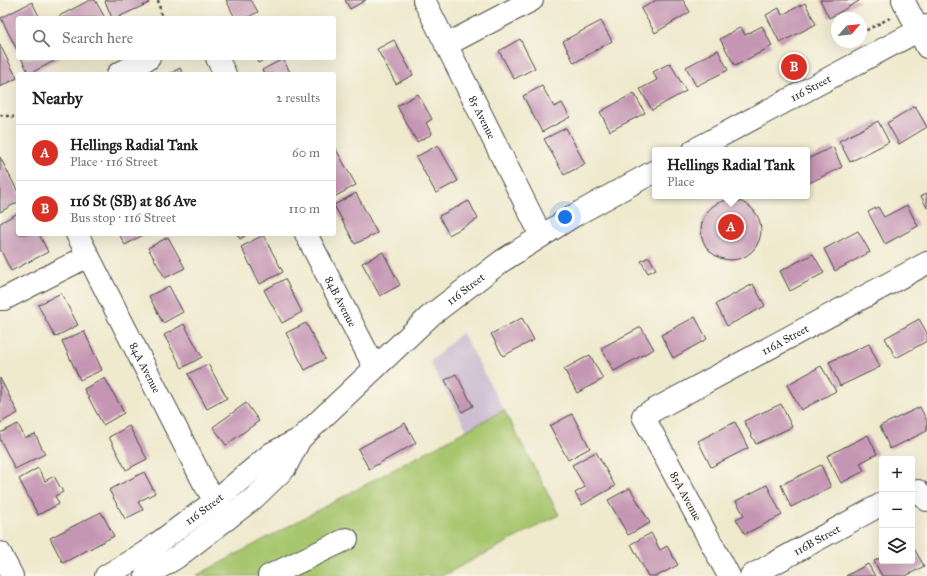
<!DOCTYPE html>
<meta charset="utf-8">
<style>
body{margin:0;font-family:"IM FELL Great Primer",serif;background:#f6f6f6;color:#222}
.controls{position:absolute;right:12px;bottom:12px;display:grid;overflow:hidden;border-radius:4px;box-shadow:0 4px 16px #0002}
.controls button{width:36px;height:36px;display:grid;place-items:center;padding:0;border:0;border-bottom:1px solid #e0e0e0;background:#fff;color:#222;font:20px sans-serif}
.compass{position:absolute;left:831px;top:12px;width:36px;height:36px;border-radius:50%;background:#fff;box-shadow:0 4px 16px #0002;rotate:62deg}
.you{position:absolute;left:565px;top:217px;width:14px;height:14px;margin:-10px;border:3px solid #fff;border-radius:50%;background:#1a73e8;box-shadow:0 0 0 6px #1a73e833}
.badge{display:grid;place-items:center;width:26px;height:26px;border-radius:50%;background:#d93025;color:#fff;font-size:13px;font-weight:700}
.pin{position:absolute;translate:-50% -50%;border:2px solid #fff;box-shadow:0 1px 4px #0006}
.popup{position:absolute;left:652px;top:147px;width:158px;height:52px;box-sizing:border-box;display:grid;place-content:center;border-radius:4px;background:#fff;filter:drop-shadow(0 1px 3px #0005);font-size:13px;white-space:nowrap;color:#767676}
.popup b{font-size:15px;color:#222}
.popup::after{content:'';position:absolute;left:50%;top:100%;margin-left:-8px;border:8px solid transparent;border-top-color:#fff}
.list{margin:0;padding:0;list-style:none}
h2{display:flex;justify-content:space-between;align-items:center;height:52px;margin:0;padding:0 16px;font-size:17px}
h2 small{font-size:13px;font-weight:400;color:#767676}
.list li{display:grid;grid-template-columns:26px 1fr auto;gap:12px;align-items:center;box-sizing:border-box;height:56px;padding:0 16px;border-top:1px solid #e0e0e0}
.list b{display:block;font-size:15px;white-space:nowrap}
.list p{margin:0;font-size:13px;white-space:nowrap;color:#767676}
.list em{font-size:13px;font-style:normal;color:#767676}
.icon{flex:none;width:22px;height:22px;fill:none;stroke:currentColor;stroke-width:2;stroke-linecap:round;stroke-linejoin:round}
.map{position:relative;flex:none;width:927px;height:576px;overflow:hidden}
.search{position:absolute;background:#fff;box-shadow:0 4px 16px #0002;left:16px;top:16px;width:320px;height:44px;display:flex;align-items:center;gap:10px;box-sizing:border-box;padding:0 14px;border-radius:4px;color:#767676;font-size:15px}
.panel{position:absolute;background:#fff;box-shadow:0 4px 16px #0002;left:16px;top:72px;width:320px;height:164px;border-radius:4px}
.map>svg:first-child{display:block}
.industrial{fill:#cdbed2}
.green{fill:#a8c66e;stroke:#6a784c}
.building{fill:#c596b3}
.lines{fill:none;stroke-linecap:round;stroke-linejoin:round}
.minor-casing{stroke:#484843;stroke-width:24}
.path{stroke:#484843;stroke-width:2.5;stroke-dasharray:3 3;stroke-linecap:butt}
.minor{stroke:#fff;stroke-width:22}
.labels{text-anchor:middle;stroke-width:3;stroke-linejoin:round;paint-order:stroke}
.street-label{font-size:11px;fill:#2b2b2b;stroke:#fbf7ec}
</style>
<div class="map">
<svg width="927" height="576" viewBox="0 0 927 576">
<rect width="100%" height="100%" fill="#fbf7ec"/>
<filter id="ink" filterUnits="userSpaceOnUse"><feTurbulence type="fractalNoise" baseFrequency=".025" numOctaves="2"/><feDisplacementMap in="SourceGraphic" scale="8" xChannelSelector="R" yChannelSelector="G"/><feConvolveMatrix kernelMatrix="1 2 1 2 8 2 1 2 1" color-interpolation-filters="sRGB"/></filter>
<filter id="wash" filterUnits="userSpaceOnUse"><feTurbulence type="fractalNoise" baseFrequency=".012" numOctaves="4" result="noise"/><feDisplacementMap in="SourceGraphic" scale="16" xChannelSelector="R" yChannelSelector="G"/><feGaussianBlur stdDeviation="0.9" result="paint"/><feColorMatrix in="noise" values="0 0 0 0 0 0 0 0 0 0 0 0 0 0 0 0 0 1.4 0 .05"/><feComposite in="paint" operator="in"/></filter>
<g filter="url(#wash)">
<rect width="100%" height="100%" fill="#efe9cd"/>
<!-- industrial -->
<polygon class="industrial" points="462,332 504,410 467,430 430,362"/>
<!-- green -->
<polygon class="green" points="504,410 559,515 442,576 196,576"/>
<g id="blocks">
<!-- building -->
<g class="building">
<polygon points="90,0 95,0 105,18 60,18 59,16"/>
<polygon points="108,0 148,0 149,3 116,18 112,18 105,1"/>
<polygon points="226,0 251,0 258,12 246,18 235,18"/>
<polygon points="345,0 366,0 350,9"/>
<polygon points="656,0 683,0 690,12 655,33 641,9"/>
<polygon points="820,0 859,0 859,1 829,18"/>
<polygon points="32,2 40,18 18,18 18,52 1,18"/>
<polygon points="805,3 816,24 780,43 766,15 779,8 782,15"/>
<polygon points="601,21 612,41 574,63 563,41"/>
<polygon points="762,26 772,46 735,66 720,39 741,27 745,35"/>
<polygon points="520,39 535,68 514,79 499,51"/>
<polygon points="394,40 413,75 396,84 377,49"/>
<polygon points="0,45 17,78 0,87"/>
<polygon points="718,50 728,70 696,86 686,67"/>
<polygon points="21,58 60,58 29,74"/>
<polygon points="255,58 267,58 258,63"/>
<polygon points="283,59 291,74 264,74 262,70"/>
<polygon points="670,63 686,91 652,110 640,89 657,80 653,72"/>
<polygon points="180,68 183,74 169,74"/>
<polygon points="542,86 554,107 562,103 570,117 542,132 523,96"/>
<polygon points="634,93 645,113 610,131 600,112"/>
<polygon points="418,94 432,119 426,123 432,134 417,142 397,106"/>
<polygon points="915,106 927,127 899,144 887,123"/>
<polygon points="878,121 889,142 850,162 839,141"/>
<polygon points="566,128 585,164 564,175 544,139"/>
<polygon points="438,145 458,181 436,193 416,157"/>
<polygon points="334,146 356,185 334,197"/>
<polygon points="833,147 842,167 807,184 807,159"/>
<polygon points="0,157 18,192 18,202 0,212"/>
<polygon points="356,193 377,233 355,244 334,205"/>
<polygon points="927,193 927,208 921,196"/>
<circle cx="731" cy="230" r="30"/>
<polygon points="469,201 478,219 449,235 439,216"/>
<polygon points="907,205 918,226 885,244 868,212 878,207 884,217"/>
<polygon points="18,213 18,234 39,234 48,252 11,271 0,249 0,223"/>
<polygon points="858,231 870,252 835,271 824,249"/>
<polygon points="119,234 145,234 125,245"/>
<polygon points="237,234 248,234 240,239"/>
<polygon points="263,235 283,272 260,284 241,247"/>
<polygon points="168,237 185,268 165,278 148,248"/>
<polygon points="383,252 400,285 380,296 362,263"/>
<polygon points="813,254 824,273 790,291 780,271"/>
<polygon points="649,257 656,269 648,273 641,261"/>
<polygon points="285,279 302,312 282,323 264,290"/>
<polygon points="753,284 765,306 727,326 716,304"/>
<polygon points="169,286 183,312 163,323 149,296"/>
<polygon points="61,293 78,325 55,337 38,305"/>
<polygon points="695,317 707,339 673,358 661,335"/>
<polygon points="522,318 534,340 503,356 491,334"/>
<polygon points="919,319 927,333 927,341 896,358 885,338"/>
<polygon points="306,323 325,359 305,370 286,333"/>
<polygon points="184,324 202,357 182,368 164,335"/>
<polygon points="641,327 654,349 614,371 601,348"/>
<polygon points="84,331 102,370 80,380 62,341"/>
<polygon points="869,344 880,367 840,386 829,362"/>
<polygon points="590,355 603,379 577,393 564,369"/>
<polygon points="208,364 227,398 207,409 188,374"/>
<polygon points="821,366 836,391 801,410 787,385"/>
<polygon points="456,374 473,406 462,412 445,380"/>
<polygon points="0,378 18,413 0,423"/>
<polygon points="105,378 124,413 103,425 84,389"/>
<polygon points="246,403 259,421 226,445 213,427"/>
<polygon points="781,404 792,427 756,444 744,421"/>
<polygon points="920,407 927,421 927,431 890,449 880,426"/>
<polygon points="572,414 590,448 568,460 550,426"/>
<polygon points="735,422 748,448 711,467 698,441"/>
<polygon points="405,423 416,443 369,469 358,449"/>
<polygon points="18,424 25,438 35,434 45,454 15,469 0,439 0,433"/>
<polygon points="129,426 147,459 126,470 109,437"/>
<polygon points="868,435 877,454 860,463 864,471 841,483 827,456"/>
<polygon points="596,452 615,486 582,505 575,493 585,487 572,465"/>
<polygon points="821,465 831,487 791,507 781,485"/>
<polygon points="38,468 45,481 54,476 63,492 55,496 59,504 38,515 19,479"/>
<polygon points="144,472 155,493 138,502 143,510 125,519 109,490"/>
<polygon points="767,485 782,515 745,534 736,519 744,515 736,501"/>
<polygon points="630,488 650,523 628,535 608,500"/>
<polygon points="101,512 114,536 63,563 50,538"/>
<polygon points="651,533 660,550 667,546 678,565 657,576 648,576 631,544"/>
<polygon points="912,545 924,566 906,576 882,576 874,561 882,557 882,561 912,561"/>
<polygon points="868,564 875,576 846,576"/>
</g>
</g>
</g>
<g filter="url(#ink)">
<use href="#blocks" fill-opacity="0" stroke="#484843" stroke-width="1"/>
<g class="lines">
<defs>
<g id="minor">
<path id="s1" d="M424,0l117,235"/>
<polyline points="903,0 927,47"/>
<polyline points="446,45 532,0"/>
<polyline points="217,58 225,74"/>
<polyline points="118,74 149,58"/>
<path id="s2" d="M694,150l233,-124"/>
<path id="s3" d="M77,234l127,249 23,36"/>
<path id="s4" d="M306,234l69,134"/>
<polyline points="0,299 4,299 88,256"/>
<polyline points="912,492 918,491 927,500"/>
<polyline points="0,553 12,576"/>
<path id="s5" d="M106,576l40,-24 69,-51 57,-48 28,-14 130,-123 72,-55 73,-46 80,-44"/>
<polyline points="146,576 177,557 254,498 285,468 300,439"/>
<polyline points="269,576 347,539"/>
<path id="s6" d="M729,576l-86,-160 284,-153"/>
<path id="s7" d="M751,576l131,-72"/>
</g>
</defs>
<!-- minor casing -->
<use href="#minor" class="minor-casing"/>
<!-- path -->
<g class="path">
<polyline points="158,0 162,18"/>
<polyline points="861,33 890,18"/>
<polyline points="0,115 14,117"/>
</g>
<!-- minor -->
<use href="#minor" class="minor"/>
</g>
</g>
<g class="labels">
<!-- street labels -->
<g class="street-label">
<text dy="4" stroke="none"><textPath href="#s2" startOffset="132">116 Street</textPath></text>
<text dy="4" stroke="none"><textPath href="#s1" startOffset="131">85 Avenue</textPath></text>
<text dy="4" stroke="none"><textPath href="#s5" startOffset="462">116 Street</textPath></text>
<text dy="4" stroke="none"><textPath href="#s4" startOffset="76">84B Avenue</textPath></text>
<text dy="4" stroke="none"><textPath href="#s6" startOffset="343">116A Street</textPath></text>
<text dy="4" stroke="none"><textPath href="#s3" startOffset="150">84A Avenue</textPath></text>
<text transform="translate(686 496) rotate(62)" y="4">85A Avenue</text>
<text dy="4" stroke="none"><textPath href="#s5" startOffset="119">116 Street</textPath></text>
<text dy="4" stroke="none"><textPath href="#s7" startOffset="75">116B Street</textPath></text>
</g>
</g>
</svg>
<div class="controls">
<button>+</button>
<button>−</button>
<button><svg class="icon" aria-label="layers" viewBox="0 0 24 24"><path d="M12 4l9 5-9 5-9-5zM3 14l9 5 9-5"/></svg></button>
</div>
<svg class="compass" viewBox="-18 -18 36 36"><path d="M0-13l5 13h-10z" fill="#e53935"/><path d="M0 13l5-13h-10z" fill="#767676"/></svg>
<div class="you"></div>
<div class="pin badge" style="left:731px;top:227px">A</div>
<div class="popup"><b>Hellings Radial Tank</b>Place</div>
<div class="pin badge" style="left:794px;top:67px">B</div>
<div class="search"><svg class="icon" aria-label="search" viewBox="0 0 24 24"><circle cx="10" cy="10" r="6"/><path d="M15 15l6 6"/></svg>Search here</div>
<section class="panel">
<h2>Nearby<small>2 results</small></h2>
<ul class="list">
<li><span class="badge">A</span><div><b>Hellings Radial Tank</b><p>Place · 116 Street</p></div><em>60 m</em></li>
<li><span class="badge">B</span><div><b>116 St (SB) at 86 Ave</b><p>Bus stop · 116 Street</p></div><em>110 m</em></li>
</ul>
</section>
</div>
